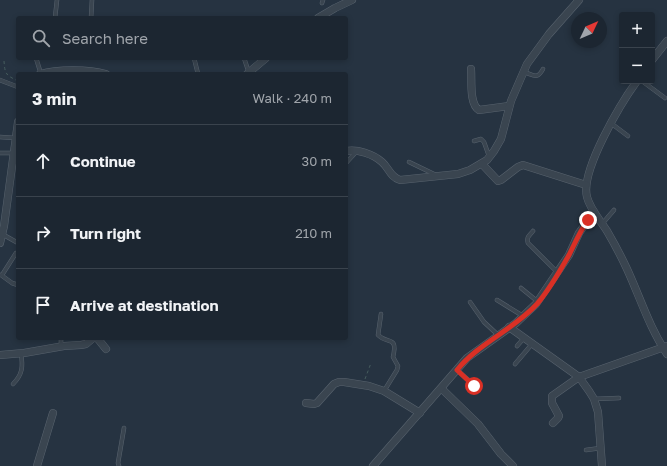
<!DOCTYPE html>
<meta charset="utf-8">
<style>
body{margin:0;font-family:"Golos Text",sans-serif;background:#252e39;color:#f1f3f6}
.controls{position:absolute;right:12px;top:12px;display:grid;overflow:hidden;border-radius:4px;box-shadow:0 2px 6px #0003}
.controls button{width:36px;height:36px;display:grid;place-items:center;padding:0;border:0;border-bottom:1px solid #3a434d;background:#1c2631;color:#f1f3f6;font:20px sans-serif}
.compass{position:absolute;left:571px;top:12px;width:36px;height:36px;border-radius:50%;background:#1c2631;box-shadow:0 2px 6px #0003;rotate:46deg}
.stop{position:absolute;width:12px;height:12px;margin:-9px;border:3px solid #d93025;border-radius:50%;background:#fff}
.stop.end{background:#d93025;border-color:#fff;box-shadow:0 1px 4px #0008}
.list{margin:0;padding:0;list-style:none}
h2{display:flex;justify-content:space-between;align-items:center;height:52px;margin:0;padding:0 16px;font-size:17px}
h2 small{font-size:13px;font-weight:400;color:#a0a5ab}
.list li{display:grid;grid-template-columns:26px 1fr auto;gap:12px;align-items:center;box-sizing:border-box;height:72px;padding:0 16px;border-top:1px solid #3a434d}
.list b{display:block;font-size:15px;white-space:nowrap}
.list em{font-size:13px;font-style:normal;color:#a0a5ab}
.icon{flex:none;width:22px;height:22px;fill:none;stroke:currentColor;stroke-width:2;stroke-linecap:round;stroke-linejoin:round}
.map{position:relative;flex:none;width:667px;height:466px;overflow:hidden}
.search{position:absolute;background:#1c2631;box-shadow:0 2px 6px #0003;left:16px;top:16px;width:332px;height:44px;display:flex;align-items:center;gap:10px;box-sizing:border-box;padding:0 14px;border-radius:4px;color:#a0a5ab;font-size:15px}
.panel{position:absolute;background:#1c2631;box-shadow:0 2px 6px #0003;left:16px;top:72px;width:332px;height:268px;border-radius:4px}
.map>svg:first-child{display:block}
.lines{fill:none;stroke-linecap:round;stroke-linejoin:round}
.lane-casing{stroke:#58636e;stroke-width:4.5}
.street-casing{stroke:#58636e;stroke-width:8}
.path{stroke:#465d5e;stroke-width:1;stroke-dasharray:3 3;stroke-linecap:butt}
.lane{stroke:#3a4550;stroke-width:3.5}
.street{stroke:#3a4550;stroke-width:7}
.route{stroke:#d93025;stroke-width:5}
</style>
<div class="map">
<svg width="667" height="466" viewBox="0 0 667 466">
<rect width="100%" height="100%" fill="#263341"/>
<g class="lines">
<defs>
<g id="lane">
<polyline points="322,3 323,0"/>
<polyline points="55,18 57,0"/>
<polyline points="91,18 92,0"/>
<polyline points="36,58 41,74"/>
<polyline points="194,58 198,74"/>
<polyline points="244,58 249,73"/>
<path d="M524,72c10,3 13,8 19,-3"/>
<polyline points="0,80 18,87"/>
<polyline points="642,81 665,98"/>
<polyline points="612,124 628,136"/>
<polyline points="0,137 15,138"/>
<polyline points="474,141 481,139 484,142 489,156"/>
<polyline points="0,153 14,153"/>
<polyline points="409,162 436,175"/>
<polyline points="346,163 357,151"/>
<polyline points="602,224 614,210"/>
<path d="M533,231c-3,4 -7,6 -5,12l29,29"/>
<polyline points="2,234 18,243"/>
<polyline points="1,275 12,283 18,285"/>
<polyline points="2,275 16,253"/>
<polyline points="521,288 537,301"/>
<polyline points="497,300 523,316"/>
<polyline points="470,302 484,322 498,335"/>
<path d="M381,314l-3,21c10,10 20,0 15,22l5,9 -1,4 -13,21"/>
<polyline points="61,338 61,346"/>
<polyline points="517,346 524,338"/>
<polyline points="515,364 532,344"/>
<polyline points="457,370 473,384 474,390"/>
<path d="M13,384c10,-10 10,-18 8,-31"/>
<polyline points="594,399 619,398"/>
<polyline points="586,450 601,448"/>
<polyline points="119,466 118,463 124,428"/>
</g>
<g id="street">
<polyline points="318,18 335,8 352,0"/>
<polyline points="652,60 667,41"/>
<path d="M471,69c1,11 -2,35 8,41l30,-4"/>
<path d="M40,74c18,-5 48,-5 66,0"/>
<polyline points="247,74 266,58"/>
<path d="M637,81c-16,22 -57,90 -50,116 3,12 13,23 20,34 7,12 14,25 20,38 13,28 22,58 40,85"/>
<path d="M346,151c12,-2 27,3 36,11 7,6 8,15 18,18l58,-6 12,-4 17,-10 7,-9 7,-12 10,-38 16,-37 22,-30 30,-34"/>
<polyline points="482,164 498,181 501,180 518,167 523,165 586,185"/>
<polyline points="0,243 4,226 18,122"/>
<polyline points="509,327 579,377 589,391 594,399 598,412 602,466"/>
<polyline points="95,338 98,339 106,349"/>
<polyline points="0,355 24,353 64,346 81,345 86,344 93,338"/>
<polyline points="442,389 478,424 501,454 513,466"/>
<polyline points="306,403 314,404 317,403 334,384 339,382 344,382 369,386 384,391 420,413"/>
<polyline points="553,423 558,418 559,416 552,403 552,396 579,377 667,346"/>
<polyline points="37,466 53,413"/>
<polyline points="373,466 467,358 516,323 536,304 569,255 579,233 594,212"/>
</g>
</defs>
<!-- lane casing -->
<use href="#lane" class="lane-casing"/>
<!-- street casing -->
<use href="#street" class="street-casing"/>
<!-- path -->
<g class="path">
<path d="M4,61c1,14 2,14 14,20"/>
<polyline points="365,379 371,363"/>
</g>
<!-- lane -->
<use href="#lane" class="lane"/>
<!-- street -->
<use href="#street" class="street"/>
</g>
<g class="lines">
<!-- route -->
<path class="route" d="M474,386l-17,-16c22,-27 56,-40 80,-66 12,-14 23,-33 32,-49 6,-12 11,-24 19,-35"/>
</g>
</svg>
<div class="controls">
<button>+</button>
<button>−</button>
</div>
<svg class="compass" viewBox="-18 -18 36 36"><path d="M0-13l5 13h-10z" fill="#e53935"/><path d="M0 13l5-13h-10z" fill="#a0a5ab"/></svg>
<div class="stop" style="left:474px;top:386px"></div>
<div class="stop end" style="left:588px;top:220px"></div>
<div class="search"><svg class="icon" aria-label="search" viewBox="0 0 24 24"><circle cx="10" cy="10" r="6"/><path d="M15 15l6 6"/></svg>Search here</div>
<section class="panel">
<h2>3 min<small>Walk · 240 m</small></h2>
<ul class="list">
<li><svg class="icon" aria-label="ahead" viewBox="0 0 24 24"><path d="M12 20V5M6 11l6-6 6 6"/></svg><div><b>Continue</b></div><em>30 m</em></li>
<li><svg class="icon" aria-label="right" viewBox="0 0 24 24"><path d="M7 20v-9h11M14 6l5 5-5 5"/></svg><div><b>Turn right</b></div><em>210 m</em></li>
<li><svg class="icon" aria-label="arrive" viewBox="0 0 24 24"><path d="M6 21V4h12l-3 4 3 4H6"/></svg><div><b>Arrive at destination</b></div></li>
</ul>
</section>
</div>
